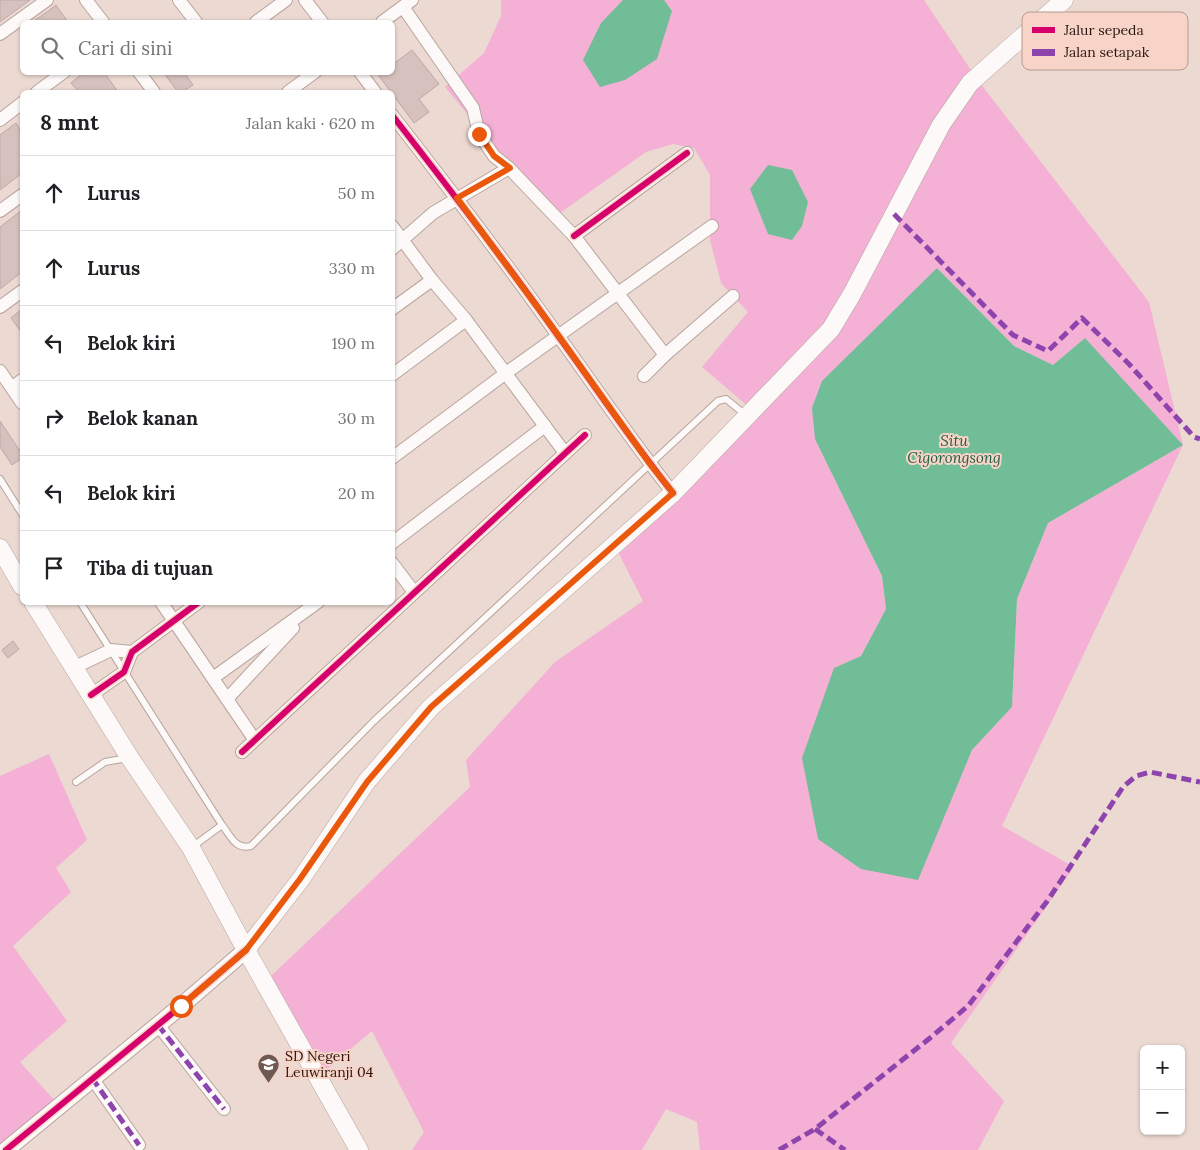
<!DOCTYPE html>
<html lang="id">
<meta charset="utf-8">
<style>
body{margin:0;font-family:Lora,serif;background:#f6f6f6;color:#202124}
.controls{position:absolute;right:15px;bottom:15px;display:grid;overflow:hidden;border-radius:8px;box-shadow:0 1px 4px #0004}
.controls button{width:45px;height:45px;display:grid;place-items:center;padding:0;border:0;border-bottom:1px solid #e0e0e0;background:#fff;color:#202124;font:25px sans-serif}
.stop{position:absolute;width:15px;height:15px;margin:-11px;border:4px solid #ea580c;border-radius:50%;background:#fff}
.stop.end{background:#ea580c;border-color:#fff;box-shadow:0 1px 5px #0008}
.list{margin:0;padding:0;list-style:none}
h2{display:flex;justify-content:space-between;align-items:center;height:65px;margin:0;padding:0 20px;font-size:21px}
h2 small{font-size:16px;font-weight:400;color:#757577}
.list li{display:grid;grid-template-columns:32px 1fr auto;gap:15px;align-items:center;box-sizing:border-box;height:75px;padding:0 20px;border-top:1px solid #e0e0e0}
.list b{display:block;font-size:19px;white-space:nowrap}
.list em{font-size:16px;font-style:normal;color:#757577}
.icon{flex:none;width:28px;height:28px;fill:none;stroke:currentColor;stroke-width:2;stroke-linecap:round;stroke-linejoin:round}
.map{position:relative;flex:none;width:1200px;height:1150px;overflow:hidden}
.search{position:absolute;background:#fff;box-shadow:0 1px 4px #0004;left:20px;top:20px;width:375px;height:55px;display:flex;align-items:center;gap:12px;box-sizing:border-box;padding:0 18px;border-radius:8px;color:#757577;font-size:19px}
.panel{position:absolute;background:#fff;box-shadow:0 1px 4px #0004;left:20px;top:90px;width:375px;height:515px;border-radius:8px}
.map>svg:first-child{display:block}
.green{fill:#f4b1d5;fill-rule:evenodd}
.water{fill:#70bd97}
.building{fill:#d6c1be;stroke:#bda9a6}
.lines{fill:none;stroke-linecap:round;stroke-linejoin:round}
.service-casing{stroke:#b7a59e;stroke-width:8}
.minor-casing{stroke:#b7a59e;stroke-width:14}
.tertiary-casing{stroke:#b7a59e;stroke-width:18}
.secondary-casing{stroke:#b7a59e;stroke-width:19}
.service{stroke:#fcf9f8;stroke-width:6}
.minor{stroke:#fcf9f8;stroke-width:12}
.tertiary{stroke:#fcf9f8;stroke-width:16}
.secondary{stroke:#fcf9f8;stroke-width:18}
.quiet{stroke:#8e44ad;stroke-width:5;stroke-dasharray:10 5;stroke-linecap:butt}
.cycleway-casing{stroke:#f7d4c7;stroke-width:9}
.cycleway{stroke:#d6006c;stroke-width:6}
.route{stroke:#ea580c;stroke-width:6}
.labels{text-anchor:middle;stroke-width:4;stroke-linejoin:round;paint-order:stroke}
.poi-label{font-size:14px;fill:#28140d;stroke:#f7d4c7;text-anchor:start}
.water-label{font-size:15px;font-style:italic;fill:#235f44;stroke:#f7d4c7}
.key{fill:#f7d4c7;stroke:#b99a8f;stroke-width:1}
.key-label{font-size:14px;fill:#28140d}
</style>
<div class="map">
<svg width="1200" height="1150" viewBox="0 0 1200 1150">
<rect width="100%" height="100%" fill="#ecd9d2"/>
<!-- green -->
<g class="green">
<path d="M501,0h423l53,79 172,223 34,143 -181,381 72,41 -123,176 53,58 -26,49h-278l-3,-28 -31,-13 -24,41h-230l12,-18 -52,-101 -47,40 -54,-95 199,-189 -4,-27 89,-98 88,-61 -28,-55 142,-132 -55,-47 46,-55 -27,-29 -11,-43v-65l-16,-27 -21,-4 -27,8 -93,66 -108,-131 39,-34 17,-37zM937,268l77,78 39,19 31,-26 99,106 -135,78 -31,76 -5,108 -40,43 -55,130 -83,-212 27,-12 25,-47 -4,-33 -67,-137z"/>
<polygon points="49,754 87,840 56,868 71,892 13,946 67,1021 20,1062 55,1101 0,1145 0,776"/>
</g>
<!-- water -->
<g class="water">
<polygon points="623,0 664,0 672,11 657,59 625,80 600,87 583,60 601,23"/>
<polygon points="768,165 792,170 808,202 802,226 792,240 768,234 750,189"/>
<polygon points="937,268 1014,346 1053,365 1085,338 1183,445 1048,523 1017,599 1012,707 972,750 918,880 861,869 818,839 802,758 834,668 861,656 886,609 882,576 815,439 812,408 822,381"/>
</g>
<!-- building -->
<g class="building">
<polygon points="0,0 30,0 0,22"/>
<polygon points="56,5 68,22 32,22 47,12"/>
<polygon points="412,50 439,84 419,99 429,112 414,123 376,72 392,72 392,65"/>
<polygon points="84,72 104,72 118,92 79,92 71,83"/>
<polygon points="163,72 184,72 193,85 182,92 178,92"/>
<polygon points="16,123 22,133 22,173 0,190 0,135"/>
<polygon points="22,210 22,272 0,289 0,227"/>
<polygon points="22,309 22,333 11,318"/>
<polygon points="0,421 22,454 22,458 12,465 0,447"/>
<polygon points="13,641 19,649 8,658 2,650"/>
</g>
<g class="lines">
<defs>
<g id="service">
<polyline points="0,479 22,514"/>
<path d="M80,602l142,223c9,11 13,25 29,21l123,-125 344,-320 8,-2 21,17"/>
<polyline points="76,782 105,762 128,758"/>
<polyline points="192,847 222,825"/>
</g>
<g id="minor">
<polyline points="86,0 103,22"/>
<polyline points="179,0 196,22"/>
<polyline points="305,0 322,22"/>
<polyline points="403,7 473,108 479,134 494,156 509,168"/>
<polyline points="256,22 286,0"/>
<polyline points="382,22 412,0"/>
<polyline points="0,34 47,0"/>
<polyline points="139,72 154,92"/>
<polyline points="360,72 375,92"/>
<polyline points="37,92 64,72"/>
<polyline points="288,92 315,72"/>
<path d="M392,115c57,73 113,146 167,222 38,52 74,106 114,156"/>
<polyline points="0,120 22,103"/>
<polyline points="0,211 22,195"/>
<polyline points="392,226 432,280 466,320 565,453"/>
<polyline points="574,236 687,153"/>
<polyline points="392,249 433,213 509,168 574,236 665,355"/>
<polyline points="0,307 22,291"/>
<polyline points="392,309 432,280"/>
<polyline points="0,371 22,403"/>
<polyline points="392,375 466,320"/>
<polyline points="644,376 665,355 733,296"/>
<polyline points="12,388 22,380"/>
<polyline points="392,458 506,373 712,226"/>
<polyline points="392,543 545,426"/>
<polyline points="392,563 414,592"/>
<polyline points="161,602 254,739"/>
<polyline points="73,668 111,650 132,652"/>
<polyline points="213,678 318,602"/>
<polyline points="91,695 124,672 132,652 199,602"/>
<polyline points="227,699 293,628"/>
<polyline points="242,752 585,435"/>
<polyline points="158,1025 224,1109"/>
<polyline points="92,1078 139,1145"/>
</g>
<polyline id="tertiary" points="6,1150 181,1006 246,950"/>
<g id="secondary">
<polyline points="0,548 22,586"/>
<polyline points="33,602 130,758 191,848 246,950 359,1150"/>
<polyline points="246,950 301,879 367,781 431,707 673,493 831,329 852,294 941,125 970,83 1064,0"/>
</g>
</defs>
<!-- service casing -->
<use href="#service" class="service-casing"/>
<!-- minor casing -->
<use href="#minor" class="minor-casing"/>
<!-- tertiary casing -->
<use href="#tertiary" class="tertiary-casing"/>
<!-- secondary casing -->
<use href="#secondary" class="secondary-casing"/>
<!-- service -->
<use href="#service" class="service"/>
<!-- minor -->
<use href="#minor" class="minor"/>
<!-- tertiary -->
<use href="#tertiary" class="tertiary"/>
<!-- secondary -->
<use href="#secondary" class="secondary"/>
<!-- quiet -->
<g class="quiet">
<polyline points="894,214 1013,335 1048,351 1082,318 1129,364 1194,437 1200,439"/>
<polyline points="158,1025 224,1109"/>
<polyline points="92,1078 139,1145"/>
<polyline points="815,1129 845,1150"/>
<polyline points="779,1150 815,1129 930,1038 968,1006 1048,900 1123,787 1136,776 1150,772 1200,782"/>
</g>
<defs>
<g id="cycleway">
<path d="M392,115c57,73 113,146 167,222 38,52 74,106 114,156"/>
<polyline points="574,236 687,153"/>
<polyline points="91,695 124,672 132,652 199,602"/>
<polyline points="242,752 585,435"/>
<polyline points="6,1150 181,1006 246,950"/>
</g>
</defs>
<!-- cycleway casing -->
<use href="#cycleway" class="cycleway-casing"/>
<!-- cycleway -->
<use href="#cycleway" class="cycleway"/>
</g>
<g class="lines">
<!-- route -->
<polyline class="route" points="181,1006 246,950 300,879 367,782 431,707 673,493 650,464 558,335 457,198 510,168 494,156 479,134"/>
</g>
<!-- icons -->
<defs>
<symbol id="school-pin" viewBox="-11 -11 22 30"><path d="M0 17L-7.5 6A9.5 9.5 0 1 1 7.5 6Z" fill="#6d5952" stroke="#f7d4c7"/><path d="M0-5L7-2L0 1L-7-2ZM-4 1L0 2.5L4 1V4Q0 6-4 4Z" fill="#fff"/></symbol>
</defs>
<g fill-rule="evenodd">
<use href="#school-pin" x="256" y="1052" width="25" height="34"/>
</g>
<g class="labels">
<!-- poi labels -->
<g class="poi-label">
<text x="285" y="1061">SD Negeri<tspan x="285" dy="16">Leuwiranji 04</tspan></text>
</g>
<!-- water labels -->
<g class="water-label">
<text x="954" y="446">Situ<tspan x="954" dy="17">Cigorongsong</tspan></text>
</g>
</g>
<!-- legend -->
<rect x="1022" y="12" width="166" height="58" rx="8" class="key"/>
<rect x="1032" y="27" width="23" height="6" fill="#d6006c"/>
<rect x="1032" y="49" width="23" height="7" fill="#8e44ad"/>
<g class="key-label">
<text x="1064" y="35">Jalur sepeda</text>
<text x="1064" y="57">Jalan setapak</text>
</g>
</svg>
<div class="controls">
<button>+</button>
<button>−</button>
</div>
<div class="stop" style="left:181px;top:1006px"></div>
<div class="stop end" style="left:479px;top:134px"></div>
<div class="search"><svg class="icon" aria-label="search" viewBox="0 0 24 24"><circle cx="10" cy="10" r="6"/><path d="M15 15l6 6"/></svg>Cari di sini</div>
<section class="panel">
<h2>8 mnt<small>Jalan kaki · 620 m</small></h2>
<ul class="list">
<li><svg class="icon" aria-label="ahead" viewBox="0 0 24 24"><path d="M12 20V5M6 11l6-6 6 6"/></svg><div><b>Lurus</b></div><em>50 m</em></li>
<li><svg class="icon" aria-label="ahead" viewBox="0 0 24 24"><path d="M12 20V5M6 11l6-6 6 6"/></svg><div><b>Lurus</b></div><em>330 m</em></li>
<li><svg class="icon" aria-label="left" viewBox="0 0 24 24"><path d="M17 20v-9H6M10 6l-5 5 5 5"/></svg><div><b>Belok kiri</b></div><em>190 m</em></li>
<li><svg class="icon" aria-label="right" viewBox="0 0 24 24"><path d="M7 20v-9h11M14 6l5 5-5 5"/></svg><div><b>Belok kanan</b></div><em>30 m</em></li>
<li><svg class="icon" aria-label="left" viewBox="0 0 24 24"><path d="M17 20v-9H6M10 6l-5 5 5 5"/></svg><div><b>Belok kiri</b></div><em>20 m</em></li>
<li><svg class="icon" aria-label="arrive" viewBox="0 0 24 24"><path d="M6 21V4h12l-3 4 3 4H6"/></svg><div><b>Tiba di tujuan</b></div></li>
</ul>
</section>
</div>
